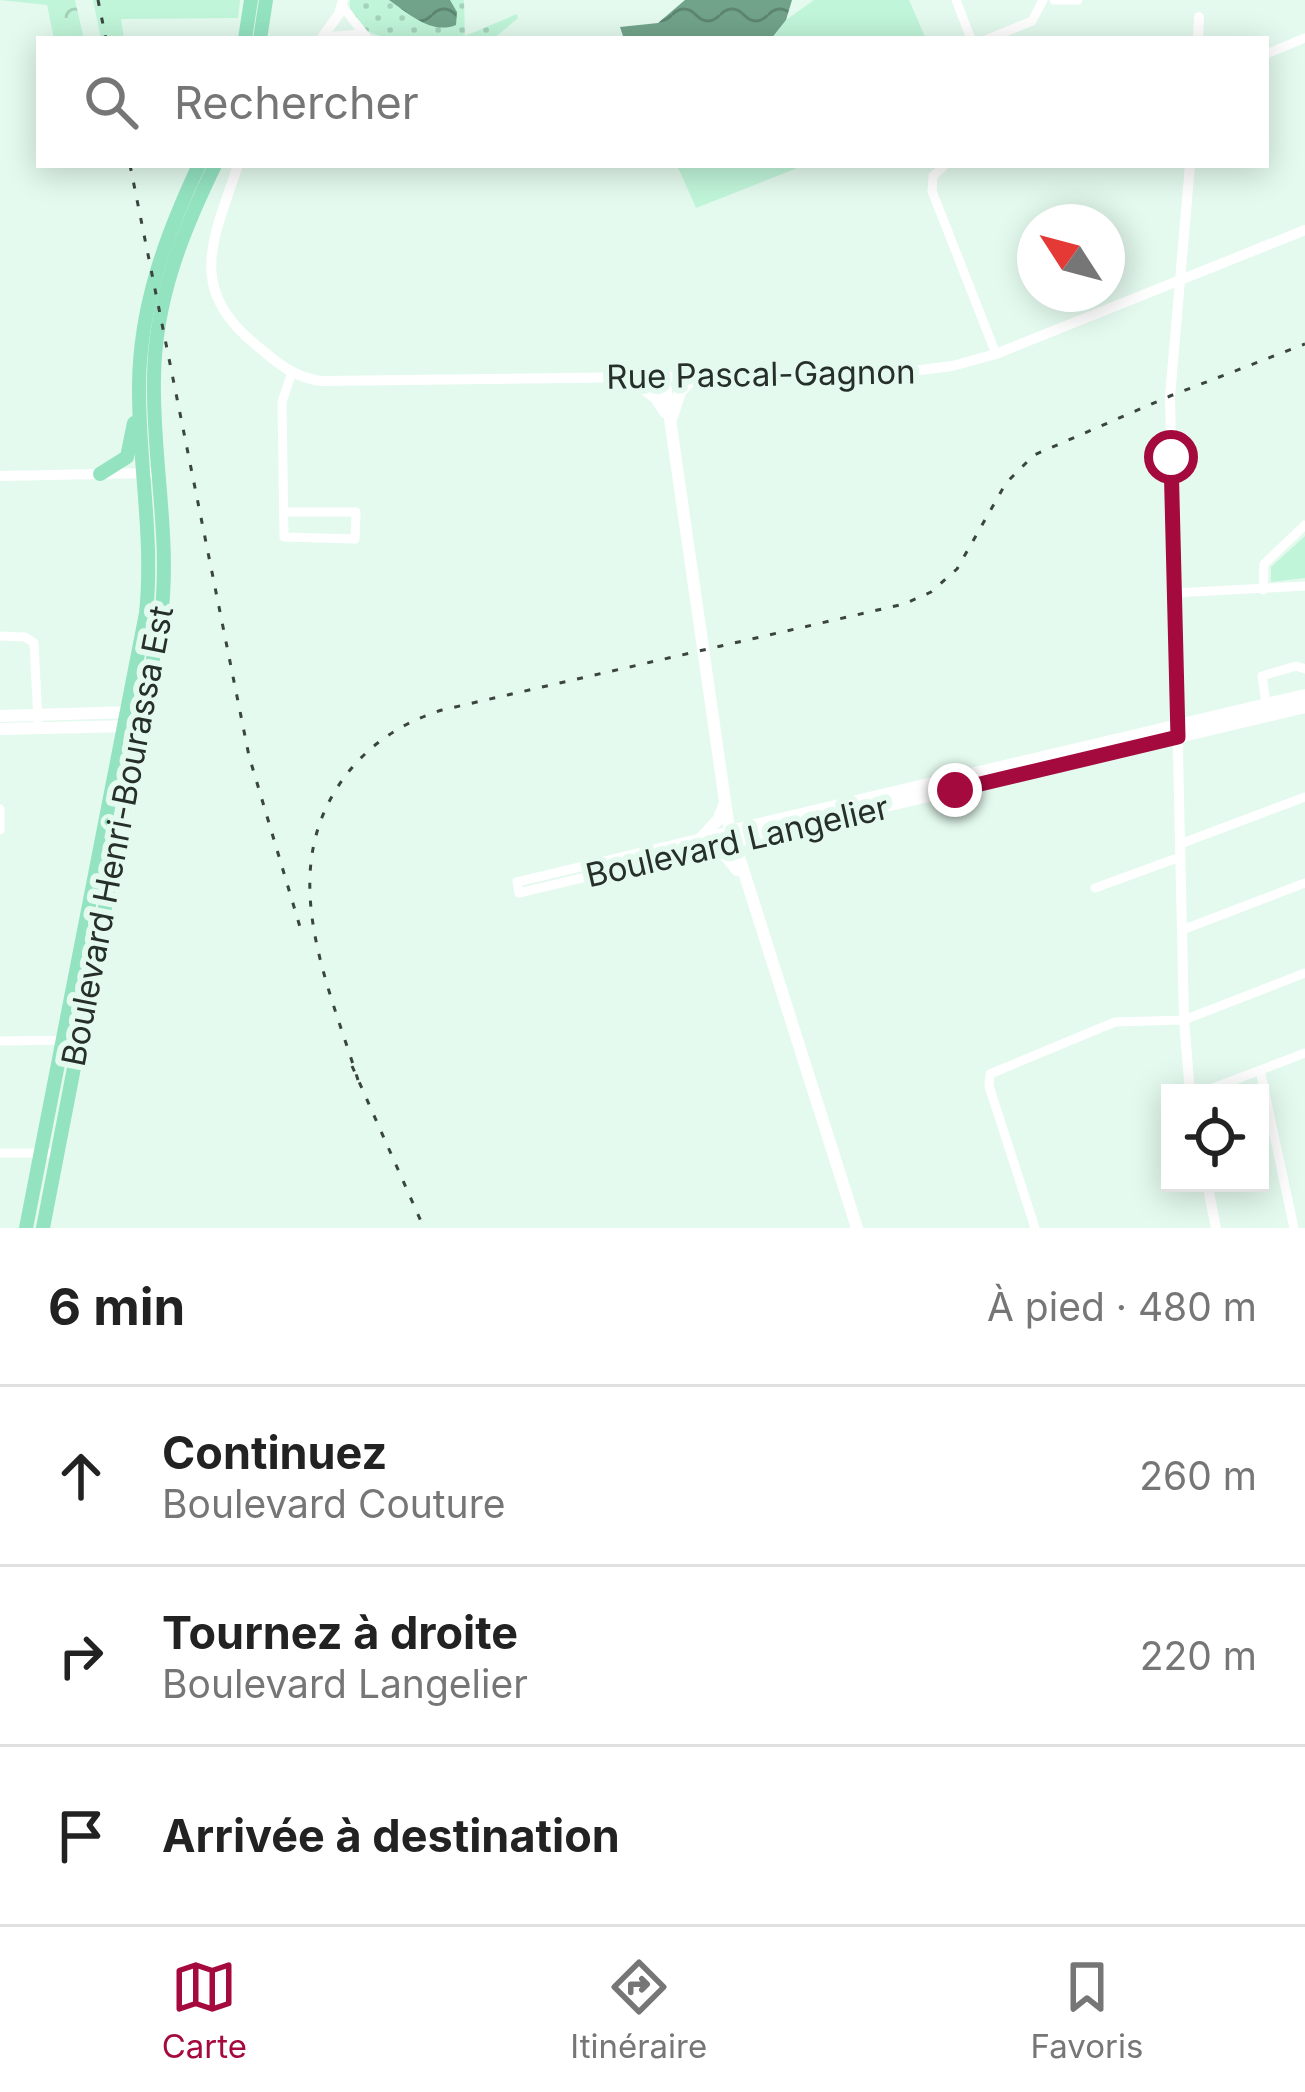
<!DOCTYPE html>
<html lang="fr">
<meta charset="utf-8">
<style>
body{margin:0;font-family:Inter,sans-serif;background:#f2f2f2;color:#222}
.controls{position:absolute;right:36px;bottom:36px;display:grid;overflow:hidden;border-radius:0px;box-shadow:0 6px 30px #0003}
.controls button{width:108px;height:108px;display:grid;place-items:center;padding:0;border:0;border-bottom:3px solid #e0e0e0;background:#fff;color:#222;font:60px sans-serif}
.compass{position:absolute;left:1017px;top:204px;width:108px;height:108px;border-radius:50%;background:#fff;box-shadow:0 6px 30px #0003;rotate:306deg}
.stop{position:absolute;width:36px;height:36px;margin:-27px;border:9px solid #a50a3e;border-radius:50%;background:#fff}
.stop.end{background:#a50a3e;border-color:#fff;box-shadow:0 3px 12px #0008}
.list{margin:0;padding:0;list-style:none}
h2{display:flex;justify-content:space-between;align-items:center;height:156px;margin:0;padding:0 48px;font-size:51px}
h2 small{font-size:39px;font-weight:400;color:#767676}
.list li{display:grid;grid-template-columns:78px 1fr auto;gap:36px;align-items:center;box-sizing:border-box;height:180px;padding:0 48px;border-top:3px solid #e0e0e0}
.list b{display:block;font-size:45px;white-space:nowrap}
.list p{margin:0;font-size:39px;white-space:nowrap;color:#767676}
.list em{font-size:39px;font-style:normal;color:#767676}
.icon{flex:none;width:66px;height:66px;fill:none;stroke:currentColor;stroke-width:2;stroke-linecap:round;stroke-linejoin:round}
.map{position:relative;flex:none;width:1305px;height:1228px;overflow:hidden}
.search{position:absolute;background:#fff;box-shadow:0 6px 30px #0003;left:36px;right:36px;top:36px;height:132px;display:flex;align-items:center;gap:30px;box-sizing:border-box;padding:0 42px;border-radius:0px;color:#767676;font-size:45px}
.sheet{height:696px;background:#fff}
nav{display:flex;justify-content:space-around;align-items:center;box-sizing:border-box;height:168px;border-top:3px solid #e0e0e0;background:#fff;font-size:33px;color:#767676}
nav a{display:grid;justify-items:center;gap:6px}
nav .on{color:#a50a3e}
.map>svg:first-child{display:block}
.grass{fill:url(#grass-dots)}
.forest{fill:url(#forest-crowns)}
.park{fill:#c0f5d9}
.water{fill:url(#water-waves)}
.lines{fill:none;stroke-linecap:round;stroke-linejoin:round}
.minor{stroke:#fff;stroke-width:9}
.tertiary{stroke:#fff;stroke-width:10}
.secondary{stroke:#fff;stroke-width:12}
.primary{stroke:#93e3c1;stroke-width:14}
.rail{stroke:#3b453f;stroke-width:3;stroke-dasharray:6 12;stroke-linecap:butt}
.route{stroke:#a50a3e;stroke-width:15}
.labels{text-anchor:middle;stroke-width:12;stroke-linejoin:round;paint-order:stroke}
.street-label{font-size:33px;fill:#262f2a;stroke:#e4faee}
</style>
<div class="map">
<svg width="1305" height="1228" viewBox="0 0 1305 1228">
<defs>
<pattern id="grass-dots" width="8" height="8" patternUnits="userSpaceOnUse" patternTransform="scale(3)"><rect width="8" height="8" fill="#c0f5d9"/><path d="M2 2h.1M6 6h.1" fill="none" stroke="#a5d2ba" stroke-width="1.8" stroke-linecap="round"/></pattern>
<pattern id="forest-crowns" width="20" height="18" patternUnits="userSpaceOnUse" patternTransform="scale(3)"><rect width="20" height="18" fill="#c0f5d9"/><path d="M2 6a3 3 0 1 1 6 0M12 15a3 3 0 1 1 6 0" fill="none" stroke="#a5d2ba"/></pattern>
<pattern id="water-waves" width="16" height="10" patternUnits="userSpaceOnUse" patternTransform="scale(3)"><rect width="16" height="10" fill="#71a38a"/><path d="M0 5q4-4 8 0t8 0" fill="none" stroke="#5d8571"/></pattern>
</defs>
<rect width="100%" height="100%" fill="#e4faee"/>
<!-- grass -->
<path class="grass" d="M350,0h114l1,36 52,-22 1,4 -25,21c-35,0 -150,16 -143,-39z"/>
<!-- forest -->
<polygon class="forest" points="0,0 75,0 84,39 54,39 47,5"/>
<!-- park -->
<g class="park">
<polygon points="93,0 240,0 238,18 121,19 124,39 101,39"/>
<polygon points="814,0 909,0 926,39 771,39 786,20"/>
<polygon points="677,165 805,165 696,208"/>
<polygon points="1305,536 1305,578 1271,582 1271,567"/>
</g>
<!-- water -->
<g class="water">
<path d="M389,0h61l7,12 -1,13c-24,10 -47,-11 -67,-25z"/>
<polygon points="685,0 792,0 786,20 771,39 624,39 620,27 658,23"/>
</g>
<g class="lines">
<!-- minor -->
<g class="minor">
<polyline points="956,0 971,39"/>
<polyline points="1054,0 1078,0"/>
<polyline points="342,6 368,39"/>
<polyline points="323,37 361,34"/>
<polyline points="988,39 1032,21 1043,0"/>
<polyline points="1266,54 1305,38"/>
<polyline points="945,165 933,176 932,191 996,354"/>
<polyline points="284,512 356,512 355,539 284,537 282,402 292,372"/>
<polyline points="1263,590 1264,564 1305,525"/>
<polyline points="1174,593 1305,586"/>
<polyline points="0,636 25,637 34,643 38,721"/>
<polyline points="1266,704 1262,676 1296,666 1305,669"/>
<polyline points="0,809 0,830"/>
<polyline points="730,831 517,882 519,893 733,842"/>
<polyline points="1180,844 1305,797"/>
<polyline points="1095,888 1180,857"/>
<polyline points="1182,930 1305,883"/>
<polyline points="0,1041 77,1040"/>
<polyline points="1260,1070 1294,1228"/>
<polyline points="1200,1093 1305,1053"/>
<polyline points="0,1153 55,1153"/>
<polyline points="1035,1228 989,1086 990,1074 1115,1022 1184,1020 1305,973"/>
</g>
<!-- tertiary -->
<g class="tertiary">
<polyline points="321,39 339,14 343,0"/>
<polyline points="1198,39 1199,17"/>
<path d="M238,165c-24,74 -53,122 18,180 20,17 38,33 66,36l567,-7 63,-8 44,-12 309,-124"/>
<polyline points="1190,165 1170,396 1184,1020 1190,1093"/>
<polyline points="0,476 151,473"/>
<polyline points="1207,1183 1216,1228"/>
</g>
<!-- secondary -->
<g class="secondary">
<polyline points="664,377 728,822 857,1228"/>
<polyline points="631,378 656,398 665,412"/>
<polyline points="672,417 680,392 694,377"/>
<polyline points="0,716 131,712"/>
<polyline points="0,729 133,726"/>
<polyline points="730,831 1305,695"/>
<polyline points="701,838 718,820 725,803"/>
<polyline points="733,842 1305,707"/>
<polyline points="703,849 724,854 737,870"/>
</g>
<!-- primary -->
<g class="primary">
<polyline points="245,39 251,0"/>
<polyline points="260,39 266,0"/>
<polyline points="100,474 127,457 134,423"/>
<path d="M26,1228l120,-615c8,-77 -8,-151 -7,-229 1,-79 27,-149 60,-219"/>
<path d="M43,1228l118,-610c10,-81 -9,-160 -7,-241 1,-77 28,-144 61,-212"/>
</g>
<!-- rail -->
<g class="rail">
<polyline points="98,0 106,39"/>
<polyline points="130,165 249,756 303,937"/>
<polyline points="352,1066 424,1228"/>
<path d="M358,1080c-32,-103 -86,-214 -8,-310 24,-29 56,-49 92,-60l462,-106 27,-12 26,-23 49,-86 28,-28 136,-59 135,-52"/>
</g>
</g>
<g class="lines">
<!-- route -->
<polyline class="route" points="955,790 1178,737 1171,457"/>
</g>
<g class="labels">
<!-- street labels -->
<g class="street-label">
<text transform="translate(761 374) rotate(-1)" y="12">Rue Pascal-Gagnon</text>
<text transform="translate(117 836) rotate(-79)" y="12">Boulevard Henri-Bourassa Est</text>
<text transform="translate(737 841) rotate(-13)" y="12">Boulevard Langelier</text>
</g>
</g>
</svg>
<div class="controls">
<button><svg class="icon" aria-label="locate" viewBox="0 0 24 24"><circle cx="12" cy="12" r="6"/><path d="M12 2v4M12 18v4M2 12h4M18 12h4"/></svg></button>
</div>
<svg class="compass" viewBox="-18 -18 36 36"><path d="M0-13l5 13h-10z" fill="#e53935"/><path d="M0 13l5-13h-10z" fill="#767676"/></svg>
<div class="stop" style="left:1171px;top:457px"></div>
<div class="stop end" style="left:955px;top:790px"></div>
<div class="search"><svg class="icon" aria-label="search" viewBox="0 0 24 24"><circle cx="10" cy="10" r="6"/><path d="M15 15l6 6"/></svg>Rechercher</div>
</div>
<section class="sheet">
<h2>6 min<small>À pied · 480 m</small></h2>
<ul class="list">
<li><svg class="icon" aria-label="ahead" viewBox="0 0 24 24"><path d="M12 20V5M6 11l6-6 6 6"/></svg><div><b>Continuez</b><p>Boulevard Couture</p></div><em>260 m</em></li>
<li><svg class="icon" aria-label="right" viewBox="0 0 24 24"><path d="M7 20v-9h11M14 6l5 5-5 5"/></svg><div><b>Tournez à droite</b><p>Boulevard Langelier</p></div><em>220 m</em></li>
<li><svg class="icon" aria-label="arrive" viewBox="0 0 24 24"><path d="M6 21V4h12l-3 4 3 4H6"/></svg><div><b>Arrivée à destination</b></div></li>
</ul>
</section>
<nav>
<a class="on"><svg class="icon" aria-label="map" viewBox="0 0 24 24"><path d="M3 6l6-2 6 2 6-2v14l-6 2-6-2-6 2zM9 4v14M15 6v14"/></svg>Carte</a>
<a><svg class="icon" aria-label="directions" viewBox="0 0 24 24"><path d="M12 3l9 9-9 9-9-9zM9 14v-3h6M13 9l2 2-2 2"/></svg>Itinéraire</a>
<a><svg class="icon" aria-label="saved" viewBox="0 0 24 24"><path d="M7 4h10v16l-5-4-5 4z"/></svg>Favoris</a>
</nav>
